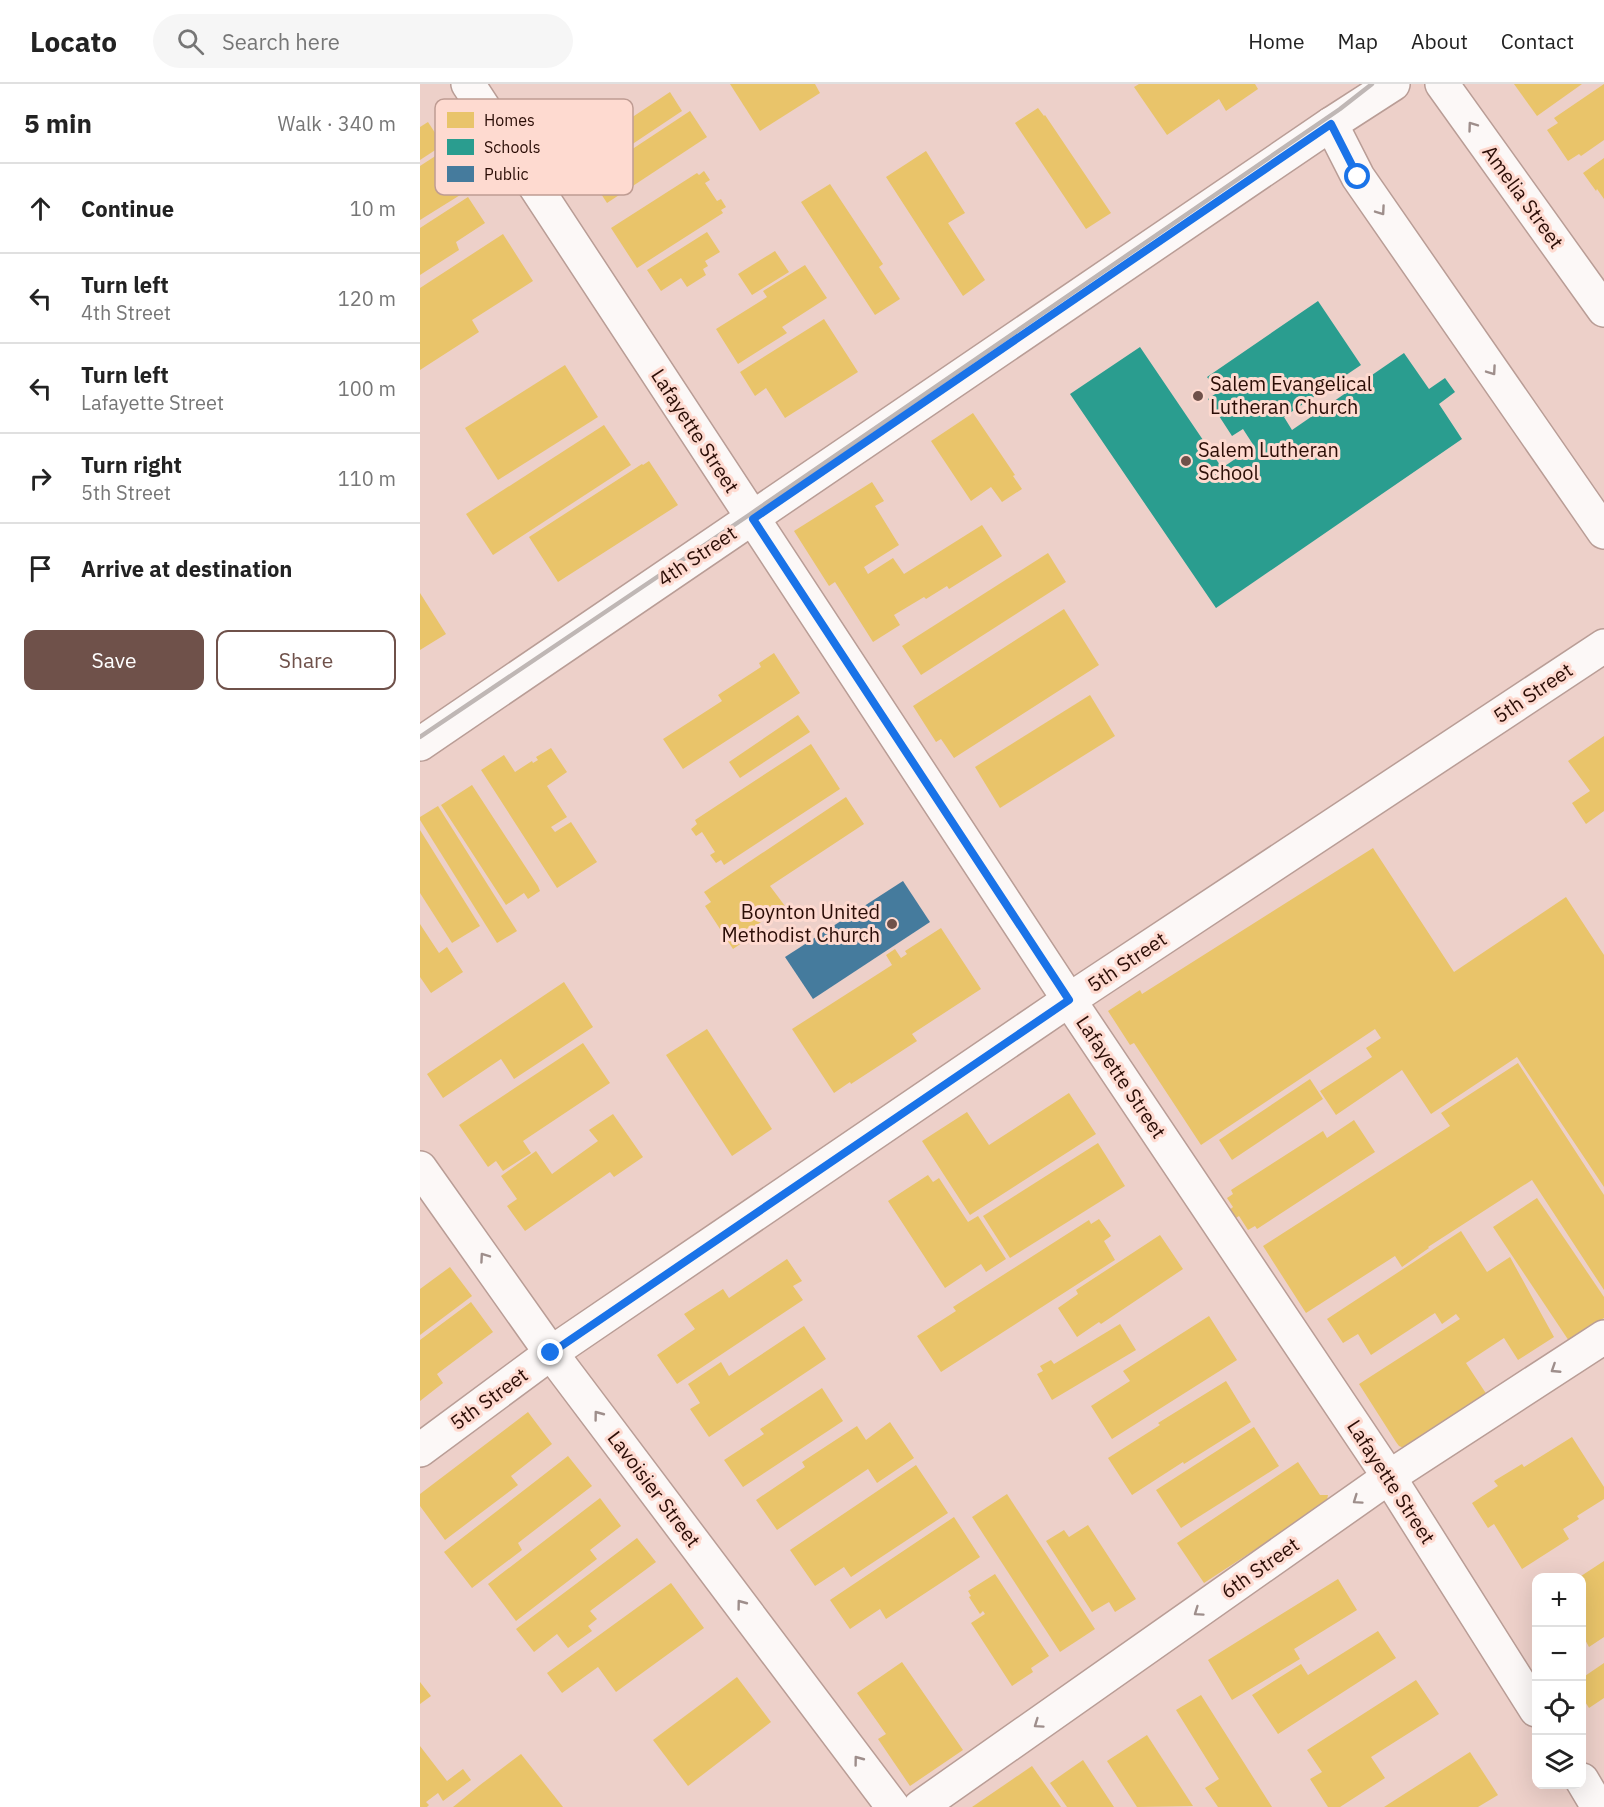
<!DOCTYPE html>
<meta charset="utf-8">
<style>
body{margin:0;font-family:"IBM Plex Sans",sans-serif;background:#f6f6f6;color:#222}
.controls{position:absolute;right:18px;bottom:18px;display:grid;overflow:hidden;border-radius:12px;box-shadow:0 6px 24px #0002}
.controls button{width:54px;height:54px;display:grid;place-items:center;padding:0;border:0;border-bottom:2px solid #e0e0e0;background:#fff;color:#222;font:30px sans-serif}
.stop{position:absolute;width:18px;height:18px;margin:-14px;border:4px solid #1a73e8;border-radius:50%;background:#fff}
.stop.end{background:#1a73e8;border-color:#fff;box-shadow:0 2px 6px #0008}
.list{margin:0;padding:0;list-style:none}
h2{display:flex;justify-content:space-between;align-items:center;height:78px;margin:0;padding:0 24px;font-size:26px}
h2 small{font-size:20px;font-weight:400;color:#767676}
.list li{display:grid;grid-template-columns:39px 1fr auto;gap:18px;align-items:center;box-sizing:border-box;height:90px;padding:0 24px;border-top:2px solid #e0e0e0}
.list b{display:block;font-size:22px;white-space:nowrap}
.list p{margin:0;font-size:20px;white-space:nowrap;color:#767676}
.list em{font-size:20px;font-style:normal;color:#767676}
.actions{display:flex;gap:12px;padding:18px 24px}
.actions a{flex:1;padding:14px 0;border:2px solid #6f514a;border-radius:12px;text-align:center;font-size:21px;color:#6f514a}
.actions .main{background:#6f514a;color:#fff}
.icon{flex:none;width:33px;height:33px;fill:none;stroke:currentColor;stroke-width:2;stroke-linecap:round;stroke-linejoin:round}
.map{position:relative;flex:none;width:1184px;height:1723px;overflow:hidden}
header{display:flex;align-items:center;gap:36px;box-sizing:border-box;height:84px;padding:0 30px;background:#fff;border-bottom:2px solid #e0e0e0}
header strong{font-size:28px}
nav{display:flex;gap:33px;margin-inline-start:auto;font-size:21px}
.search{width:420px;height:54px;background:#f6f6f6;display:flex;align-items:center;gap:15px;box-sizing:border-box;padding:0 21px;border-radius:33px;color:#767676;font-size:22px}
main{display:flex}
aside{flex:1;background:#fff}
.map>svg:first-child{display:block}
.homes{fill:#e9c46a}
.schools{fill:#2a9d8f}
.public{fill:#457b9d}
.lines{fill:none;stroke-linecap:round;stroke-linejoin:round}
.minor-casing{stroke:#b99d96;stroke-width:36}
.secondary-casing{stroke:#b99d96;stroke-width:36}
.minor{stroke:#fcf8f7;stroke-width:33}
.secondary{stroke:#fcf8f7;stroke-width:33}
.rail{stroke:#bfb7b5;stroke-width:4.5}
.oneway{stroke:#9e8e8b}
.route{stroke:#1a73e8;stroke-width:8}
.poi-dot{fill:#6f514a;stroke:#fedad0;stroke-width:2}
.labels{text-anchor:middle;stroke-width:6;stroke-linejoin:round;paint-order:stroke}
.street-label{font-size:20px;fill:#2b0d06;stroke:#fedad0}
.poi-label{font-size:20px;fill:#2b0d06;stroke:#fedad0;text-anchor:start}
.key{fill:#fedad0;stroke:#bf9c93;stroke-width:1.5}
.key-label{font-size:16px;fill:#2b0d06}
</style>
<header>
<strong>Locato</strong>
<div class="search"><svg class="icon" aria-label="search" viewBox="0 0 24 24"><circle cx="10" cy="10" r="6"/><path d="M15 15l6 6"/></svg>Search here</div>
<nav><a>Home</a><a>Map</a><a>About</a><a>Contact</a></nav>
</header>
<main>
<aside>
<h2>5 min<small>Walk · 340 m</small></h2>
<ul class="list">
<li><svg class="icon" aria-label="ahead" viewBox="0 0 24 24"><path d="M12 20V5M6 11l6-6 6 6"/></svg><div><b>Continue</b></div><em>10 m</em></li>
<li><svg class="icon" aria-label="left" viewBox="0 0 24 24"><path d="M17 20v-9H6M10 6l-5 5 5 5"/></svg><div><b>Turn left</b><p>4th Street</p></div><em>120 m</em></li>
<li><svg class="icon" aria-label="left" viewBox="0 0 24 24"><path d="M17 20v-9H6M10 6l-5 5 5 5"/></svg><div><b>Turn left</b><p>Lafayette Street</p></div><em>100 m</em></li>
<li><svg class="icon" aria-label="right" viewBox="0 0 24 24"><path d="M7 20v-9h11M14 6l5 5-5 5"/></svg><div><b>Turn right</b><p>5th Street</p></div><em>110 m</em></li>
<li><svg class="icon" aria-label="arrive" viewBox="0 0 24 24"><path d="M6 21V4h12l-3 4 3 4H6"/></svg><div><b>Arrive at destination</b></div></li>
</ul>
<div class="actions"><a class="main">Save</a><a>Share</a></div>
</aside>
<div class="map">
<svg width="1184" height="1723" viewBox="0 0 1184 1723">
<rect width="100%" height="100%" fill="#edd0c9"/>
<!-- homes -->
<g class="homes">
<polygon points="310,0 395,0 400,9 340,47"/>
<polygon points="719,0 835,0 838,5 806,27 799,15 747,51 714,3"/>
<polygon points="1094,0 1162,0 1117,32"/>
<polygon points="1184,0 1184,56 1161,72 1159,70 1148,77 1127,46 1138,39 1134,34"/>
<polygon points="250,8 262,27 205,65 193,46"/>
<polygon points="618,24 624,32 625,31 691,129 666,145 595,39"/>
<polygon points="270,27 287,53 187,119 170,93"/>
<polygon points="8,38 23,61 0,76 0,43"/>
<polygon points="506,67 545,129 528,139 565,196 543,212 466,93"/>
<polygon points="20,69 45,108 0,136 0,82"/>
<polygon points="1184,74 1184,115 1177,105 1176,107 1163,89"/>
<polygon points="284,87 290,96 285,99 297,117 301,115 306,123 301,126 303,129 217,184 191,144 277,89 279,91"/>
<polygon points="410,100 463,180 459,183 480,215 455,231 381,118"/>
<polygon points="48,113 65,139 36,158 39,166 0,191 0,144"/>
<polygon points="287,148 300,168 285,177 288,182 283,185 286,191 267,203 261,194 241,207 227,186"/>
<polygon points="83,150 113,197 52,236 59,248 0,286 0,204"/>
<polygon points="355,167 369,188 332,211 318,190"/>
<polygon points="385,181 407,214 362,243 367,249 318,280 296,245 347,213 343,207"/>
<polygon points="404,235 438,288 365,334 346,304 335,312 320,288"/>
<polygon points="145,281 178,333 78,396 45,344"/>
<polygon points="553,329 595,391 593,392 602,405 582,418 571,403 551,417 511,357"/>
<polygon points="184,341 211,381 73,471 46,430"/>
<polygon points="229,377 258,421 138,498 109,453 222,380 223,381"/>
<polygon points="452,398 464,417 455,422 479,461 444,483 448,490 473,474 484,490 562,441 582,472 529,505 527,502 506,515 504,513 474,531 480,541 453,558 415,498 409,502 374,447"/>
<polygon points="628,469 646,498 501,591 482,562"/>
<polygon points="0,509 26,550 0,566"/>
<polygon points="644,525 679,581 534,674 521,655 516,658 493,622"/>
<polygon points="354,569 380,609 263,685 243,655 302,617 298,611 341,583 339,579"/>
<polygon points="670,611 695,652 580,724 555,683"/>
<polygon points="378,631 390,648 320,694 309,678"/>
<polygon points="1184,652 1184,727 1166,740 1152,719 1170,707 1148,677"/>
<polygon points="391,660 420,705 304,781 301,776 296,779 290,771 295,768 282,748 276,752 271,745 277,740 275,736"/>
<polygon points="131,664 147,688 127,702 147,733 131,743 135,748 151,738 177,778 137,804 61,686 84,671 95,688 112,677 113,679 118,676 116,673"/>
<polygon points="52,701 118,802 120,807 108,815 104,809 86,821 21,721"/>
<polygon points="426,713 444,740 350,802 365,822 332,844 335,850 313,865 285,822 291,818 284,808"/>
<polygon points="18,722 97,847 77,859 0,736 0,733"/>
<polygon points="0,746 60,842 32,859 0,809"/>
<polygon points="953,764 1034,888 1146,813 1184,871 1184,1103 1097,973 1011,1030 982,986 916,1031 900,1007 952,973 946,964 961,954 955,945 781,1061 714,959 710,961 688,927 720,906 722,910"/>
<polygon points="0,840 19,869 27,863 43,888 11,909 0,893"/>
<polygon points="521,844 561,905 492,950 497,957 431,1000 430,998 414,1009 372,945 472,881 466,871 475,865 481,874 487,870 485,867"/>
<polygon points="144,898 173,943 94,995 81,975 23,1014 7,990"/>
<polygon points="287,945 352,1045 312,1072 246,971"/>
<polygon points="163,959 190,999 103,1057 111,1069 83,1087 76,1077 68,1083 39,1041"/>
<polygon points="1098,979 1184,1111 1184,1206 1112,1096 1008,1163 1009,1164 982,1183 975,1172 886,1229 843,1162 1030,1042 1021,1029"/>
<polygon points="890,995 903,1015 812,1076 799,1056"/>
<polygon points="649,1009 676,1050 550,1131 502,1057 547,1028 569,1061"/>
<polygon points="193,1030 223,1073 194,1093 190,1088 105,1147 87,1122 97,1115 81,1092 116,1067 132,1090 178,1057 169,1046"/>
<polygon points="934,1036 955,1068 837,1145 835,1142 828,1146 819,1132 813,1136 807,1128 813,1123 807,1114 813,1110 811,1106 903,1047 907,1054"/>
<polygon points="678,1059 705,1102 590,1174 563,1132"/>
<polygon points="508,1091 513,1098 519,1094 548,1138 558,1132 586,1175 566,1188 561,1180 525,1204 468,1117"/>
<polygon points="1117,1114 1184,1213 1184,1234 1149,1257 1073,1143"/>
<polygon points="679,1135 691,1152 684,1157 695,1176 521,1288 497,1252 536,1227 533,1223 669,1136 671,1140"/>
<polygon points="1041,1147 1067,1188 1090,1173 1134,1253 1098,1276 1084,1254 1046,1279 1069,1314 986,1365 979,1362 976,1358 939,1300 1040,1235 1036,1230 1022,1240 1015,1229 951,1271 938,1250 923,1259 907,1235"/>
<polygon points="740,1151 763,1185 681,1240 679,1238 657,1253 638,1224 658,1210 656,1206"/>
<polygon points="367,1175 382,1197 373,1202 383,1216 257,1300 237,1271 275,1245 264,1230 303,1205 309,1214"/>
<polygon points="30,1183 52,1212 0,1251 0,1205"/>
<polygon points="51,1218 73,1248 17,1290 23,1299 0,1317 0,1256"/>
<polygon points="789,1232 817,1276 692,1355 671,1322 710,1297 703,1287"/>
<polygon points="700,1240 716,1266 632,1316 617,1290 623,1287 620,1282 631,1276 634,1280"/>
<polygon points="384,1242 406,1275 289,1353 270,1325 280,1319 268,1300 301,1278 309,1292"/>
<polygon points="806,1297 831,1338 764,1380 763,1378 712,1411 688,1374 740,1341 738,1339"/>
<polygon points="402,1304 423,1337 323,1403 304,1376 344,1350 340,1345"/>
<polygon points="108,1328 132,1360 91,1392 98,1401 25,1456 0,1422 0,1410"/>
<polygon points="470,1338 494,1374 457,1399 448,1385 357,1446 336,1416 385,1383 382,1378 437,1342 446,1356"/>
<polygon points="834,1343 859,1382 761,1444 736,1406"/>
<polygon points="1152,1353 1184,1403 1184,1415 1157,1432 1159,1435 1143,1445 1149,1455 1102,1485 1074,1440 1068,1444 1052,1419 1078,1402 1074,1397 1102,1380 1104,1383"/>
<polygon points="148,1372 172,1402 98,1459 102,1466 52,1504 24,1468"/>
<polygon points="878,1378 900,1411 908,1411 905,1425 897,1425 784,1499 757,1459"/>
<polygon points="496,1381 528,1429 431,1493 424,1483 395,1502 370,1466"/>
<polygon points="587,1410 675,1545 640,1568 552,1433"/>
<polygon points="180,1414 201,1442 170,1466 177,1475 96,1537 68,1500"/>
<polygon points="534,1433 560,1473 466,1535 460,1525 430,1545 410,1516"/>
<polygon points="668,1441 716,1515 695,1528 689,1518 672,1528 626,1457 644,1446 649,1453"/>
<polygon points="217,1454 236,1478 170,1527 177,1535 168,1542 172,1547 148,1564 137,1550 114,1568 96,1545"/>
<polygon points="1184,1477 1184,1553 1169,1563 1162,1550 1162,1494 1158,1494"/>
<polygon points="575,1490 629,1572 611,1584 613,1588 592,1602 551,1539 565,1530 563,1527 560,1530 549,1513 551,1512 548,1507"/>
<polygon points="918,1495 937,1526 874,1565 880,1575 812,1616 788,1576"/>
<polygon points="251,1499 284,1544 196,1608 178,1583 142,1609 127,1589"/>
<polygon points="958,1547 976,1574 858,1650 832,1611 881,1580 888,1591"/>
<polygon points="482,1578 543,1666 490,1702 458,1655 466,1650 437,1609"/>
<polygon points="1184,1579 1184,1614 1169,1624 1162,1613 1162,1594"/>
<polygon points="317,1593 351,1638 268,1702 233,1656"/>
<polygon points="996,1596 1019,1630 951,1673 965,1694 920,1723 908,1723 890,1695 902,1688 887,1666"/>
<polygon points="0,1598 11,1612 0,1620"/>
<polygon points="781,1611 852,1723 798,1723 785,1704 799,1695 756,1626"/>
<polygon points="727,1651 773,1722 717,1723 687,1677"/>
<polygon points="0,1662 27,1697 43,1685 51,1696 23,1717 18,1709 6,1718 9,1721 7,1723 0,1723"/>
<polygon points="1050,1668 1078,1711 1058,1723 964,1723"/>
<polygon points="101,1670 143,1723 33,1723 60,1701"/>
<polygon points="663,1676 694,1723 647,1723 630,1699"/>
<polygon points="612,1682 641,1723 552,1723"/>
</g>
<!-- schools -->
<polygon class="schools" points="898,217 941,281 864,333 872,346 984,269 1009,305 1025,294 1035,308 1019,320 1042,355 796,524 650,310 720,263 802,384 834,362 823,345 812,352 788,315 798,308 787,293"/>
<!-- public -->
<polygon class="public" points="483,797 510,838 393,915 365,873"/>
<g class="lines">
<defs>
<g id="minor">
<polyline points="48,0 649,916"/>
<polyline points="1022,0 1184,226"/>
<polyline points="911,40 938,93 1184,448"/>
<polyline points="0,660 911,40 973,0"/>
<polyline points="0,1084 131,1269 473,1723"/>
<polyline points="500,1723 969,1393 1184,1253"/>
</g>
<g id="secondary">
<polyline points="649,916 969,1393 1116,1626"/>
<polyline points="0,1366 131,1269 649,916 1184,562"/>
<polyline points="1162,1696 1178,1723"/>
</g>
</defs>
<!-- minor casing -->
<use href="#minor" class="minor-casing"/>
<!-- secondary casing -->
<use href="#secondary" class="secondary-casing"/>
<!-- minor -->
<use href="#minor" class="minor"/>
<!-- secondary -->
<use href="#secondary" class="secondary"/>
<!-- rail -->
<polyline class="rail" points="0,653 329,431 920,25 952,0"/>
</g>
<!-- one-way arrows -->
<defs><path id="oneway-chevron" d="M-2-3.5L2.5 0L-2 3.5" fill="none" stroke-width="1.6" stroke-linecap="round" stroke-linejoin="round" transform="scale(1.5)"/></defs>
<g class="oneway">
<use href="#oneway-chevron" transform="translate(1052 42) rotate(-126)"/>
<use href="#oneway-chevron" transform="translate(961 127) rotate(55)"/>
<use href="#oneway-chevron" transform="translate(1072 287) rotate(55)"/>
<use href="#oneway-chevron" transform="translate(64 1173) rotate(-125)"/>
<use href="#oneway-chevron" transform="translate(1135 1285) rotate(147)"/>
<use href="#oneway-chevron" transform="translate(178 1331) rotate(-127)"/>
<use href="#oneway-chevron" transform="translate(937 1416) rotate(145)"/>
<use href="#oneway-chevron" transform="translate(321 1520) rotate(-127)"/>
<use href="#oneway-chevron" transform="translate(778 1528) rotate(145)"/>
<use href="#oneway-chevron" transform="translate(618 1640) rotate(145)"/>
<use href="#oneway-chevron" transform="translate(438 1676) rotate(-127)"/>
</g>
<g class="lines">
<!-- route -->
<polyline class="route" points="131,1269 649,916 333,435 911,40 938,93"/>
</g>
<!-- markers -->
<g class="poi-dot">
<circle cx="778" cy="312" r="6"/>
<circle cx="766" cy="377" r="6"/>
<circle cx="472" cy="840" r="6"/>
</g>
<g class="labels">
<!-- street labels -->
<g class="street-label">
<text transform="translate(1103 113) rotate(54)" y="7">Amelia Street</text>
<text transform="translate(275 347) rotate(57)" y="7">Lafayette Street</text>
<text transform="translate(277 472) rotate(-34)" y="7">4th Street</text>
<text transform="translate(1113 609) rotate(-34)" y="7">5th Street</text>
<text transform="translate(707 878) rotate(-34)" y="7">5th Street</text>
<text transform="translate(701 993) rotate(56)" y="7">Lafayette Street</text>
<text transform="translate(69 1315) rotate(-36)" y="7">5th Street</text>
<text transform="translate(971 1398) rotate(57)" y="7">Lafayette Street</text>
<text transform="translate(234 1405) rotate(53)" y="7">Lavoisier Street</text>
<text transform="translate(840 1484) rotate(-35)" y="7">6th Street</text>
</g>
<!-- poi labels -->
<g class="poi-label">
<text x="790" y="307">Salem Evangelical<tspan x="790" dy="23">Lutheran Church</tspan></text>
<text x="778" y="373">Salem Lutheran<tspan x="778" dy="23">School</tspan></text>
<text x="460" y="835" text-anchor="end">Boynton United<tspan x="460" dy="23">Methodist Church</tspan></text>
</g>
</g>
<!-- legend -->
<rect x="15" y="15" width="198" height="96" rx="9" class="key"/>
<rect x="27" y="28" width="27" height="16" fill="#e9c46a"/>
<rect x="27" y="55" width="27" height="16" fill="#2a9d8f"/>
<rect x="27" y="82" width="27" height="16" fill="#457b9d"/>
<g class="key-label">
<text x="64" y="42">Homes</text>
<text x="64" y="69">Schools</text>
<text x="64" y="96">Public</text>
</g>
</svg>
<div class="controls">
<button>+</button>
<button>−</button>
<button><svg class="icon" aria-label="locate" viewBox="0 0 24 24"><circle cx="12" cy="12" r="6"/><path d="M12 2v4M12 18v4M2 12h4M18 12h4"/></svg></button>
<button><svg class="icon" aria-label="layers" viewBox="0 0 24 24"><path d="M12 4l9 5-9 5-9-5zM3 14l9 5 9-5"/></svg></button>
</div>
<div class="stop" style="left:938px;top:93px"></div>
<div class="stop end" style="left:131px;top:1269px"></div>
</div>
</main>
